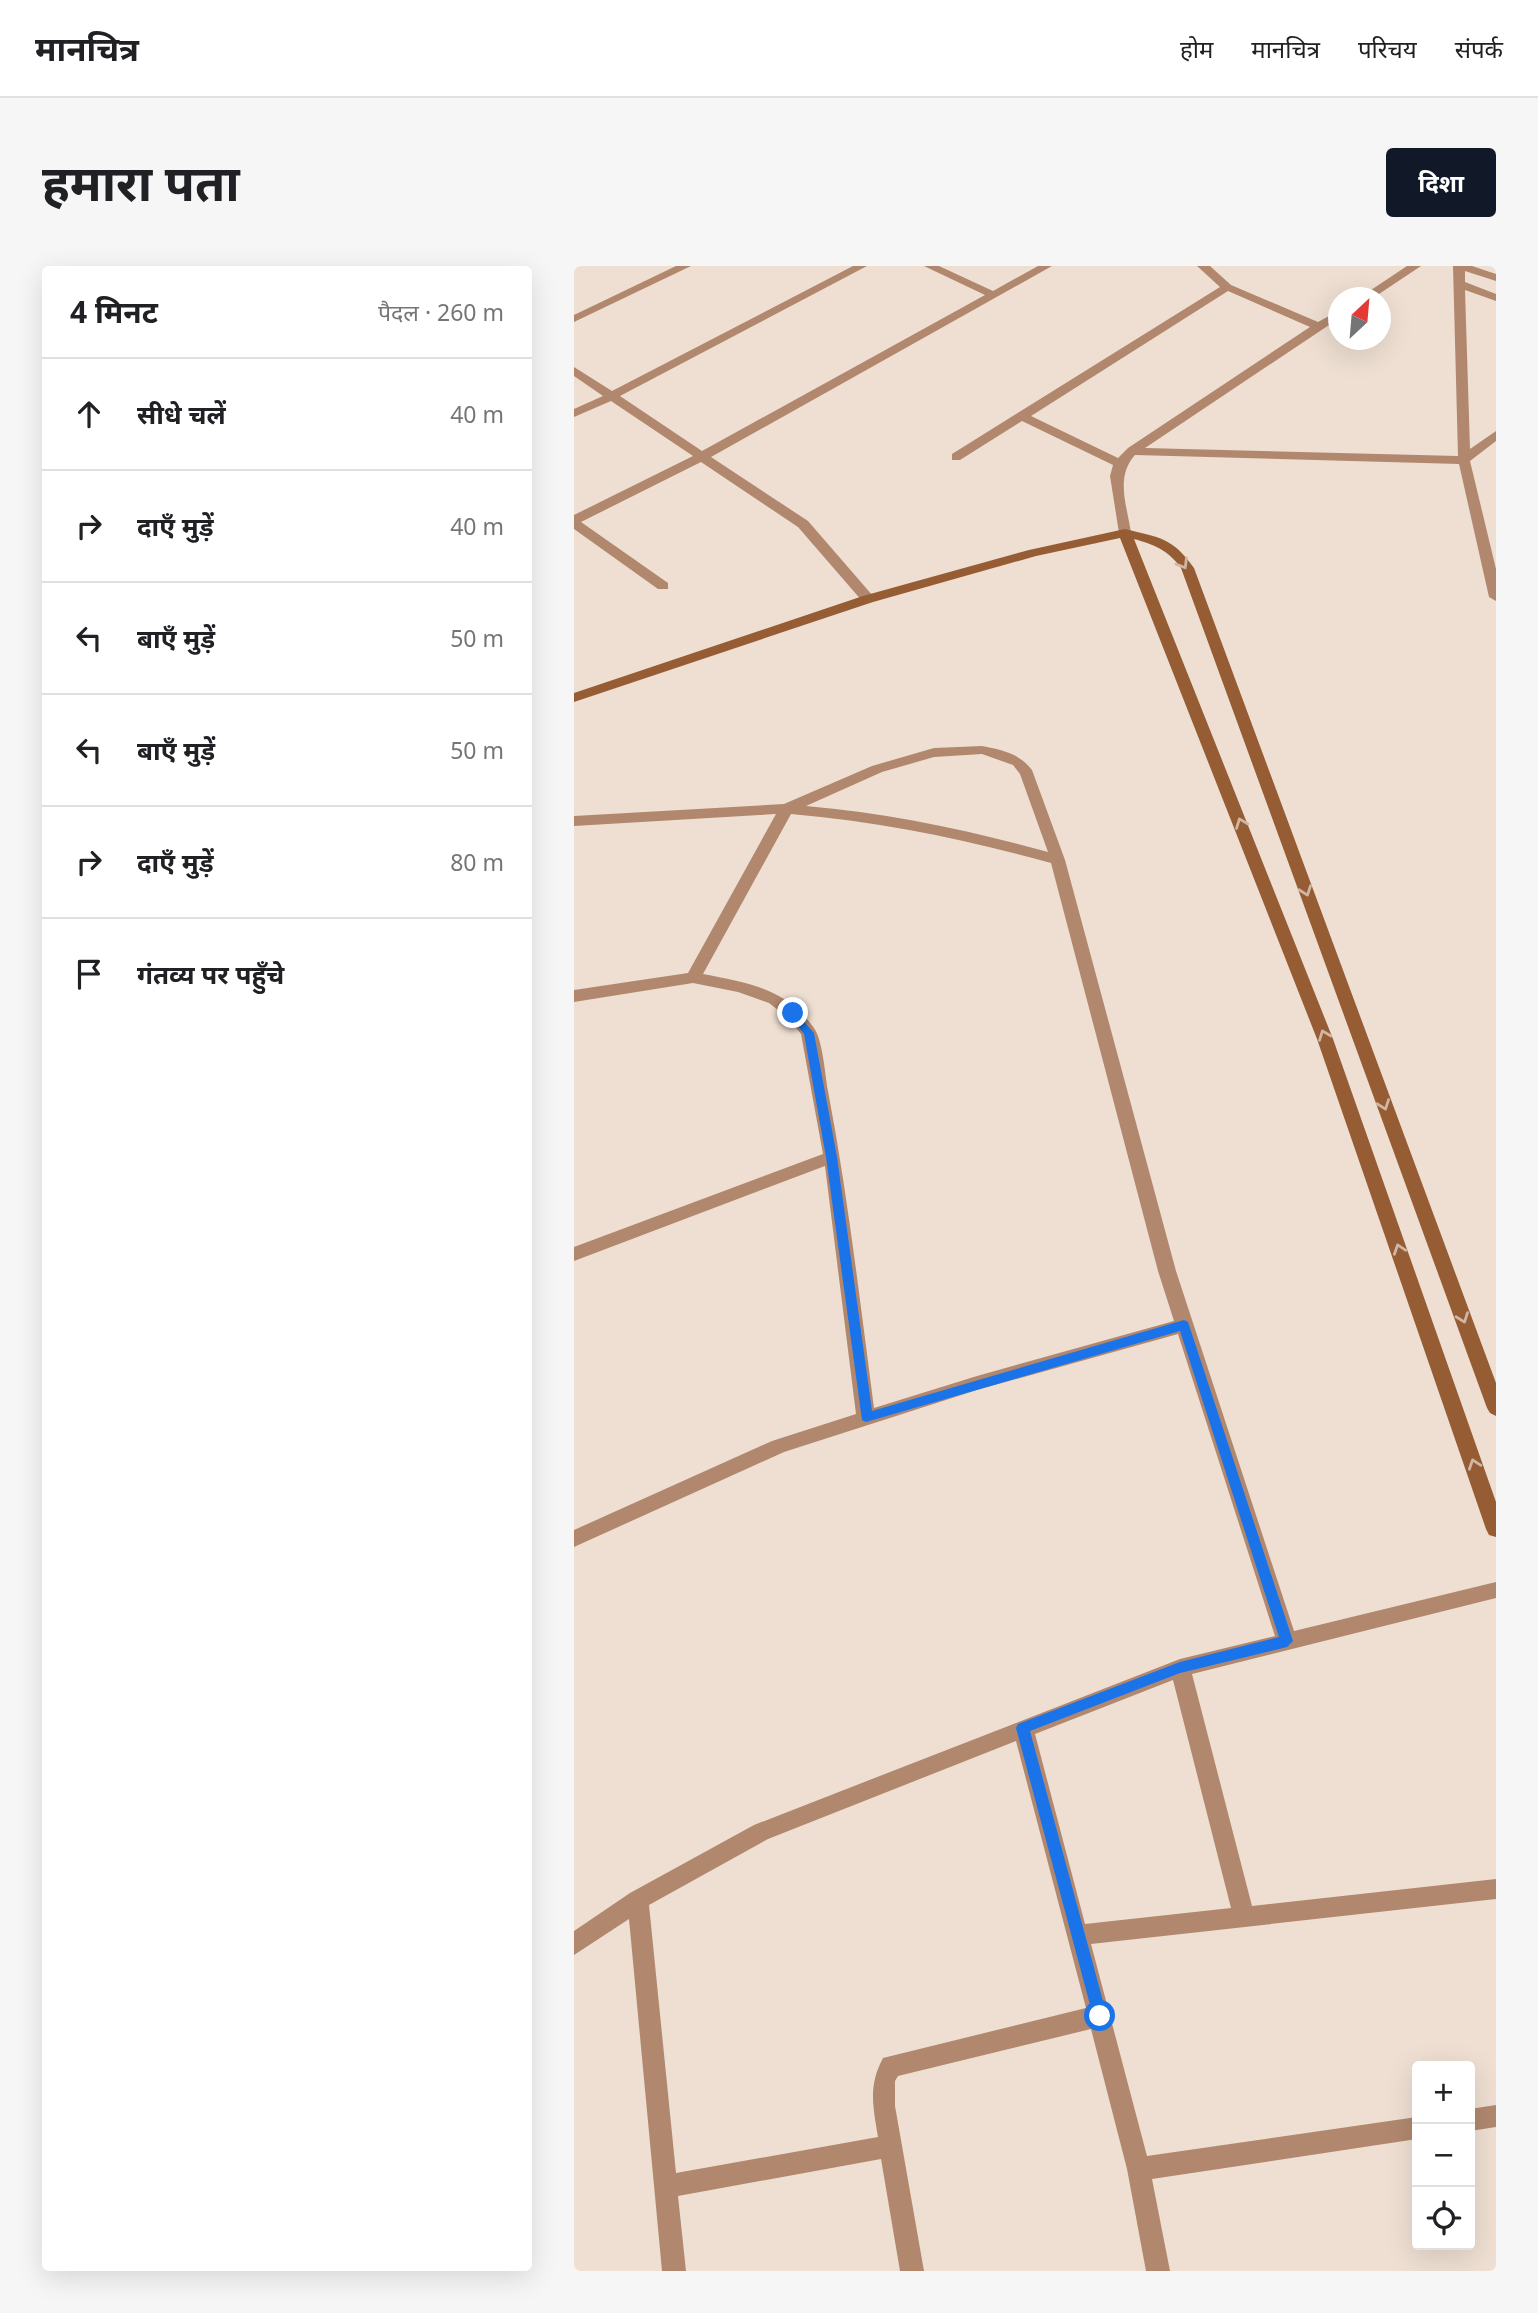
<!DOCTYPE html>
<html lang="hi">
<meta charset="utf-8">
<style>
body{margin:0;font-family:"Noto Sans","Noto Sans Devanagari",sans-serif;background:#f6f6f6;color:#202124}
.controls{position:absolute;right:21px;bottom:21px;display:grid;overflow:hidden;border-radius:7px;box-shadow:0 7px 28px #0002}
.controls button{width:63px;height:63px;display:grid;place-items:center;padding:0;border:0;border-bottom:2px solid #e0e0e0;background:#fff;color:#202124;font:35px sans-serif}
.compass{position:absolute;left:754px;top:21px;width:63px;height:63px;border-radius:50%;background:#fff;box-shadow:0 7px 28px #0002;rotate:26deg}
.stop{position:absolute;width:21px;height:21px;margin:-16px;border:5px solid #1a73e8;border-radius:50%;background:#fff}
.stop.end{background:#1a73e8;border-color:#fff;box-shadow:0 2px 7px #0008}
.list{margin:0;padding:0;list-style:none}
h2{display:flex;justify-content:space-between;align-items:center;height:91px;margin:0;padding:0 28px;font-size:30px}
h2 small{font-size:23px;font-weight:400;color:#757577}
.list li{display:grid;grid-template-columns:46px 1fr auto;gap:21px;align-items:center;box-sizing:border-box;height:112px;padding:0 28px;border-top:2px solid #e0e0e0}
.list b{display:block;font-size:26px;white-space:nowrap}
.list em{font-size:23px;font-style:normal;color:#757577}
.icon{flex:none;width:38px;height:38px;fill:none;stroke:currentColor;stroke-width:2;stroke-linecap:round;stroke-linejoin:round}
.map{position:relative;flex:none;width:922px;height:2005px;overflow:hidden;border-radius:7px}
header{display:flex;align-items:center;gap:42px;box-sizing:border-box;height:98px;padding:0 35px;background:#fff;border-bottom:2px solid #e0e0e0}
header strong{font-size:33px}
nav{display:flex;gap:38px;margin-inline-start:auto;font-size:24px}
.intro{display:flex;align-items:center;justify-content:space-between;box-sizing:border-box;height:168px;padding:0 42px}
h1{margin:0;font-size:49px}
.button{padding:18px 32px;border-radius:7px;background:#111827;color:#fff;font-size:24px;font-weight:700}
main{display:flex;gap:42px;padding:0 42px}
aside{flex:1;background:#fff;border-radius:7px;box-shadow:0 7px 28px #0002}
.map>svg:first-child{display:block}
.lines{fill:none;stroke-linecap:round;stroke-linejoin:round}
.street{fill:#b1886e;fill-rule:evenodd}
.secondary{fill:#965c34;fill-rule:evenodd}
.oneway{stroke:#d0b6a4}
.route{fill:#1a73e8}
</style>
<header>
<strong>मानचित्र</strong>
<nav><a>होम</a><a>मानचित्र</a><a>परिचय</a><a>संपर्क</a></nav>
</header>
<div class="intro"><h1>हमारा पता</h1><a class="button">दिशा</a></div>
<main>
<aside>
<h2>4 मिनट<small>पैदल · 260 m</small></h2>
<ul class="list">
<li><svg class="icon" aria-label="ahead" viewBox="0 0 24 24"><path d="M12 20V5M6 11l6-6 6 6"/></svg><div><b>सीधे चलें</b></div><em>40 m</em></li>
<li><svg class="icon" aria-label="right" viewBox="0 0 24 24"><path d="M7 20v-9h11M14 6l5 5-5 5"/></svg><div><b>दाएँ मुड़ें</b></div><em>40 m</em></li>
<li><svg class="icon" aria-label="left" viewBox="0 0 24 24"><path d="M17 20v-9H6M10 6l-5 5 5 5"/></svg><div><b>बाएँ मुड़ें</b></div><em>50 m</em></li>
<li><svg class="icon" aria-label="left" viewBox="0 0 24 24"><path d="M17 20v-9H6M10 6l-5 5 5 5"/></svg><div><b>बाएँ मुड़ें</b></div><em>50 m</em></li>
<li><svg class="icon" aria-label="right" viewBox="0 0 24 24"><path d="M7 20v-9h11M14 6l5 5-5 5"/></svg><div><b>दाएँ मुड़ें</b></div><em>80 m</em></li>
<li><svg class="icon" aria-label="arrive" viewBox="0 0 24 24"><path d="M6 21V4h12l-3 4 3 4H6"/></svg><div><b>गंतव्य पर पहुँचे</b></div></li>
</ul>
</aside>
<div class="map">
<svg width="922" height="2005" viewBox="0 0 922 2005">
<rect width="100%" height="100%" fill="#eedfd2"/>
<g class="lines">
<!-- street -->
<g class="street">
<polygon points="102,0 117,0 0,56 0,49"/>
<polygon points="279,0 293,0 46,130 128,185 411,29 350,0 365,0 419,25 464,0 478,0 137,191 234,255 299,330 299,336 289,336 224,261 127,196 7,256 94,317 94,323 84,323 0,263 0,249 119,190 37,135 0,151 0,143 29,130 0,110 0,101 38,125"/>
<path d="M623,0h13l21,19 87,37 20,-11v8l-193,129 313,8 -5,-190h19l24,8v7l-31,-10v11l31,12v7l-31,-11 5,159 26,-18v10l-26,20 26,108v32l-7,-4 -30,-133 -324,-9c-20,22 -8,50 -4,78l-6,4 -6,-4 -9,-57 3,-11 -91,-44 -62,39h-8v-6l268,-167zM654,25l82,36 -182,121 -10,10 -87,-42z"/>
<polygon points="833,0 847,0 799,32 785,32"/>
<path d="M408,480c20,4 37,7 50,24l33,90 111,411 118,360 202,-49v16l-304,76 60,232 244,-27v20l-405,45 56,212 270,-39v22l-265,40 18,92h-24l-19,-102 -36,-140 -193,47 -3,5v25l29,165h-24l-19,-112 -203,37 8,75h-24l-33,-352 -55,36v-24l56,-38 124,-68 426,-166 95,-23 -97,-302 -201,56 -193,62 -210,95v-17l198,-89 84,-27 -31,-248 -251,95v-14l249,-93 -22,-120 -14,-17 -18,-14 -31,-11 -45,-9 -119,19v-12l114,-17 88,-159 -202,12v-10l210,-12 88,-38 62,-18zM408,488l31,11 7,9 28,78c-80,-22 -159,-39 -242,-46l76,-34 52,-15zM217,548c92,8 172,25 260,49l107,408 16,50 -197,55 -103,32c-14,-106 -26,-212 -46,-317 -3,-16 -5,-50 -14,-63 -28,-40 -66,-45 -111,-54zM599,1414l58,228 -146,16 -50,-190zM442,1475l70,267 -203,50c-15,28 -10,48 -5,79l-202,36 -27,-268 119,-66z"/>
<polygon points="922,1839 922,1861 896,1865 896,1843"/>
</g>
<!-- secondary -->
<path class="secondary" d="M551,263c35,9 47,8 69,39l302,815v33l-6,-3 -3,-5 -306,-840c-13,-18 -26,-23 -47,-29l199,500 163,463v35l-7,-2 -3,-6 -169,-490 -197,-501 -84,18 -163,46 -299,100v-9l289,-97 166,-46z"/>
</g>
<!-- one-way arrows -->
<defs><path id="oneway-chevron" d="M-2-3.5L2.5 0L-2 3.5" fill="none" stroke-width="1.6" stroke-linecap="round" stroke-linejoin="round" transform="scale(1.75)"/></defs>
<g class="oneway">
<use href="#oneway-chevron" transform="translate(609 298) rotate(59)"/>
<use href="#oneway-chevron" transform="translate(667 557) rotate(-111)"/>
<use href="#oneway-chevron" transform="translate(732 625) rotate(70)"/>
<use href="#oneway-chevron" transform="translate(750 769) rotate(-111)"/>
<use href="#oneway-chevron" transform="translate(810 839) rotate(70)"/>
<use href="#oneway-chevron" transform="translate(825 983) rotate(-109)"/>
<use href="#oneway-chevron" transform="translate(889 1052) rotate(70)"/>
<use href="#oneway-chevron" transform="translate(900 1198) rotate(-109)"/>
</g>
<!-- route -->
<polygon class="route" points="219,743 240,767 263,891 298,1145 610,1054 614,1056 719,1375 713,1381 606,1407 456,1465 533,1750 531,1755 526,1757 521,1755 519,1750 442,1462 444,1458 606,1396 705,1371 606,1065 292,1156 288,1154 252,891 230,768 214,747"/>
</svg>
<div class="controls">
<button>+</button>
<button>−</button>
<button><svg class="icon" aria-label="locate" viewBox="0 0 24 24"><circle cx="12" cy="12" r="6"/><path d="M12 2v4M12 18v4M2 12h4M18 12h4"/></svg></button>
</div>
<svg class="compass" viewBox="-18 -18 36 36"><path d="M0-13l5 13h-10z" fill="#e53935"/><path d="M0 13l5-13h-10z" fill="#757577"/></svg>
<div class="stop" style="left:526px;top:1750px"></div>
<div class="stop end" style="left:219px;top:747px"></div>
</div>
</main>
